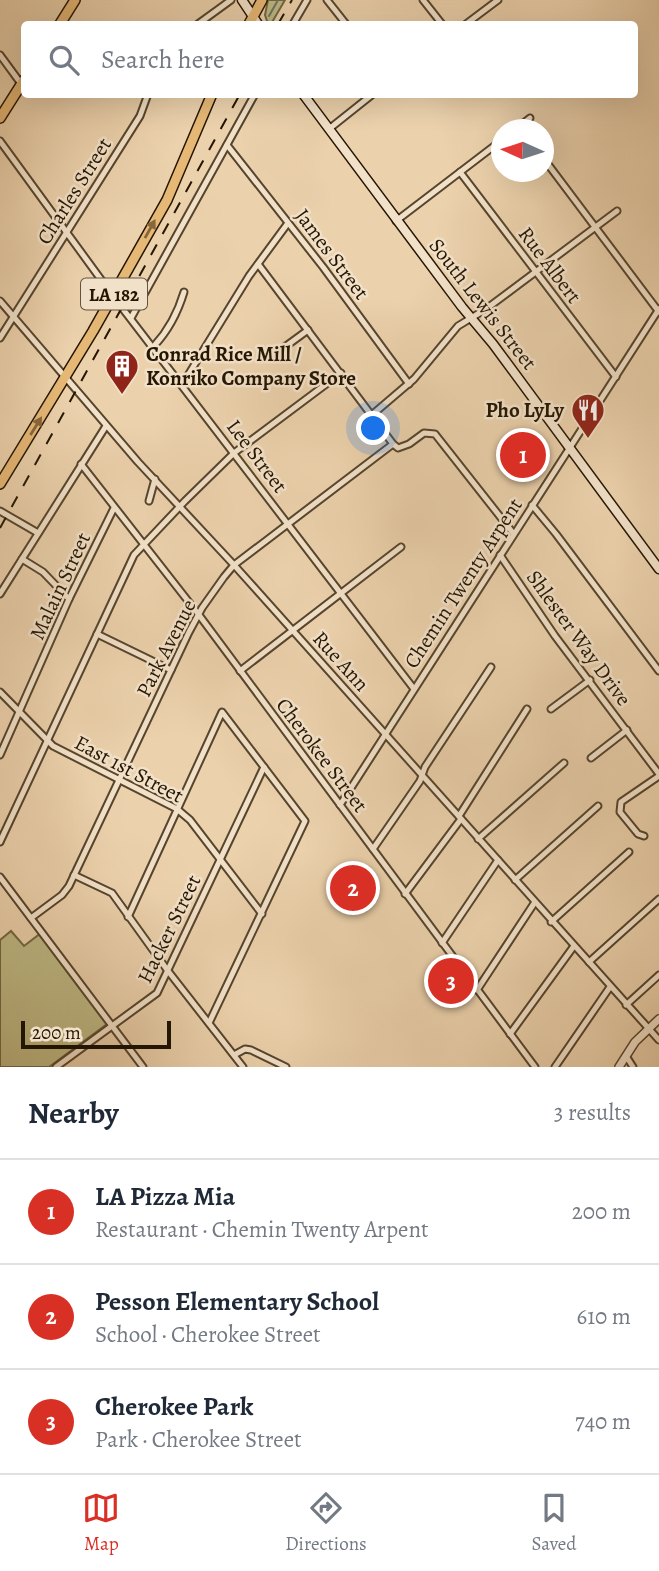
<!DOCTYPE html>
<meta charset="utf-8">
<style>
body{margin:0;font-family:Alegreya,serif;background:#f6f6f7;color:#1f2937}
.compass{position:absolute;left:491px;top:119px;width:63px;height:63px;border-radius:50%;background:#fff;box-shadow:0 7px 28px #0002;rotate:273deg}
.scale{position:absolute;left:21px;bottom:18px;width:150px;box-sizing:border-box;padding-left:7px;border:4px solid #251602;border-top:0;font-size:19px;line-height:24px;white-space:nowrap;color:#251602;-webkit-text-stroke:5px #f2e1c9;paint-order:stroke}
.you{position:absolute;left:374px;top:429px;width:24px;height:24px;margin:-18px;border:5px solid #fff;border-radius:50%;background:#1a73e8;box-shadow:0 0 0 10px #1a73e833}
.badge{display:grid;place-items:center;width:46px;height:46px;border-radius:50%;background:#d93025;color:#fff;font-size:23px;font-weight:700}
.pin{position:absolute;translate:-50% -50%;border:4px solid #fff;box-shadow:0 2px 7px #0006}
.list{margin:0;padding:0;list-style:none}
h2{display:flex;justify-content:space-between;align-items:center;height:91px;margin:0;padding:0 28px;font-size:30px}
h2 small{font-size:23px;font-weight:400;color:#747a83}
.list li{display:grid;grid-template-columns:46px 1fr auto;gap:21px;align-items:center;box-sizing:border-box;height:105px;padding:0 28px;border-top:2px solid #e0e1e3}
.list b{display:block;font-size:26px;white-space:nowrap}
.list p{margin:0;font-size:23px;white-space:nowrap;color:#747a83}
.list em{font-size:23px;font-style:normal;color:#747a83}
.icon{flex:none;width:38px;height:38px;fill:none;stroke:currentColor;stroke-width:2;stroke-linecap:round;stroke-linejoin:round}
.map{position:relative;flex:none;width:659px;height:1067px;overflow:hidden}
.search{position:absolute;background:#fff;box-shadow:0 7px 28px #0002;left:21px;right:21px;top:21px;height:77px;display:flex;align-items:center;gap:18px;box-sizing:border-box;padding:0 24px;border-radius:7px;color:#747a83;font-size:26px}
.sheet{height:406px;background:#fff}
nav{display:flex;justify-content:space-around;align-items:center;box-sizing:border-box;height:98px;border-top:2px solid #e0e1e3;background:#fff;font-size:19px;color:#747a83}
nav a{display:grid;justify-items:center;gap:4px}
nav .on{color:#d93025}
.map>svg:first-child{display:block}
.green{fill:#beb985;stroke:#726844;stroke-width:2}
.lines{fill:none;stroke-linecap:round;stroke-linejoin:round}
.stream{stroke:#6b7764;stroke-width:2}
.minor-casing{stroke:#56452c;stroke-width:9}
.tertiary-casing{stroke:#56452c;stroke-width:10}
.secondary-casing{stroke:#251602;stroke-width:11}
.primary-casing{stroke:#251602;stroke-width:12}
.minor{stroke:#f2e1c9;stroke-width:5}
.tertiary{stroke:#f2e1c9;stroke-width:7}
.secondary{stroke:#f2e1c9;stroke-width:8}
.primary{stroke:#e6b876;stroke-width:9}
.rail{stroke:#251602;stroke-width:2;stroke-dasharray:12 12;stroke-linecap:butt}
.oneway{fill:#86673c}
.labels{text-anchor:middle;stroke-width:5;stroke-linejoin:round;paint-order:stroke}
.shield{fill:#f2e1c9;stroke:#62533e;stroke-width:2}
.shield-label{font-size:19px;font-weight:bold;fill:#251602}
.street-label{font-size:21px;fill:#251602;stroke:#f2e1c9}
.poi-label{font-size:21px;font-weight:bold;fill:#251602;stroke:#f2e1c9;text-anchor:start}
</style>
<div class="map">
<svg width="659" height="1067" viewBox="0 0 659 1067">
<rect width="100%" height="100%" fill="#ebd1ac"/>
<filter id="stains"><feTurbulence type="fractalNoise" baseFrequency=".00286" numOctaves="4"/><feColorMatrix values="0 0 0 0 .2 0 0 0 0 .09 0 0 0 0 .02 0 0 0 .5 -.17"/></filter>
<radialGradient id="worn" r=".72"><stop offset=".6" stop-color="#630" stop-opacity="0"/><stop offset="1" stop-color="#630" stop-opacity=".3"/></radialGradient>
<!-- green -->
<g class="green">
<polygon points="268,0 285,0 271,24 268,24 265,15"/>
<polygon points="11,931 24,946 41,933 107,1024 49,1067 0,1067 0,940"/>
<polygon points="451,959 472,987 453,1002 430,974"/>
</g>
<g class="lines">
<!-- stream -->
<polyline class="stream" points="269,16 278,0"/>
<defs>
<g id="minor">
<polyline points="327,0 346,24"/>
<polyline points="423,0 442,24"/>
<polyline points="198,24 231,0"/>
<polyline points="293,24 307,0"/>
<polyline points="466,24 498,0"/>
<polyline points="0,55 22,85"/>
<polyline points="329,129 373,94"/>
<polyline points="515,130 530,118"/>
<polyline points="0,141 113,296 414,689"/>
<polyline points="227,145 323,267 409,384"/>
<polyline points="544,159 659,312"/>
<polyline points="460,172 616,377"/>
<polyline points="396,221 502,140"/>
<polyline points="258,264 393,444 398,448 409,444 424,433 435,434 513,533"/>
<polyline points="0,301 138,462 234,565 659,1040"/>
<polyline points="131,318 255,94"/>
<polyline points="0,338 140,116 148,94"/>
<path d="M154,346c14,-15 24,-34 30,-54"/>
<polyline points="278,355 282,349 308,330"/>
<polyline points="182,385 249,276 288,223"/>
<polyline points="373,414 414,379 458,326 486,309 617,211"/>
<polyline points="81,464 199,615 535,1067"/>
<polyline points="149,501 155,479"/>
<polyline points="532,505 556,534 659,671"/>
<polyline points="0,511 38,533"/>
<polyline points="500,555 555,636 659,774"/>
<polyline points="22,559 43,572 69,599"/>
<polyline points="0,594 106,426"/>
<polyline points="97,634 171,670"/>
<polyline points="240,671 401,547"/>
<polyline points="0,692 53,746 177,809 190,820 262,914"/>
<polyline points="551,709 590,680"/>
<polyline points="0,755 69,599 114,508"/>
<polyline points="591,758 627,730"/>
<polyline points="340,805 659,309"/>
<polyline points="459,816 527,709"/>
<polyline points="644,836 638,834 620,812 621,802 659,776"/>
<polyline points="478,839 564,763"/>
<polyline points="0,842 134,555 185,501 234,453 341,373"/>
<polyline points="373,849 420,781 425,767 491,667"/>
<polyline points="74,875 112,893 168,971 243,1067"/>
<polyline points="0,877 143,1067"/>
<polyline points="515,880 598,806"/>
<polyline points="405,894 461,819"/>
<polyline points="128,917 222,712 305,821 209,1023"/>
<polyline points="31,918 62,895 69,886 189,632 202,608 224,577 234,565 393,444"/>
<polyline points="551,922 629,852"/>
<polyline points="442,943 498,860"/>
<polyline points="589,962 659,899"/>
<polyline points="477,990 535,902"/>
<polyline points="626,1005 659,975"/>
<polyline points="510,1034 574,946"/>
<polyline points="234,1055 245,1049 251,1050 286,1067"/>
<polyline points="626,1056 633,1067"/>
<polyline points="56,1067 157,993 264,767"/>
<polyline points="555,1067 610,987"/>
</g>
<polyline id="tertiary" points="619,1067 635,1042 659,1019"/>
<g id="secondary">
<polyline points="242,0 258,24"/>
<polyline points="303,94 462,307 493,344 659,569"/>
</g>
<g id="primary">
<polyline points="60,24 75,0"/>
<polyline points="249,24 262,0"/>
<polyline points="0,118 24,80"/>
<polyline points="0,484 93,331 167,200 212,94"/>
</g>
</defs>
<!-- minor casing -->
<use href="#minor" class="minor-casing"/>
<!-- tertiary casing -->
<use href="#tertiary" class="tertiary-casing"/>
<!-- secondary casing -->
<use href="#secondary" class="secondary-casing"/>
<!-- primary casing -->
<use href="#primary" class="primary-casing"/>
<!-- minor -->
<use href="#minor" class="minor"/>
<!-- tertiary -->
<use href="#tertiary" class="tertiary"/>
<!-- secondary -->
<use href="#secondary" class="secondary"/>
<!-- primary -->
<use href="#primary" class="primary"/>
<!-- rail -->
<g class="rail">
<polyline points="278,24 292,0"/>
<polyline points="0,528 240,94"/>
</g>
</g>
<!-- one-way arrows -->
<defs><path id="oneway-solid" d="M-6-.8H1V-3.2L6.5 0L1 3.2V.8H-6Z" transform="scale(1.75)"/></defs>
<g class="oneway">
<use href="#oneway-solid" transform="translate(150 229) rotate(-61)"/>
<use href="#oneway-solid" transform="translate(36 426) rotate(-58)"/>
</g>
<!-- icons -->
<defs>
<symbol id="building-pin" viewBox="-11 -11 22 30"><path d="M0 17L-7.5 6A9.5 9.5 0 1 1 7.5 6Z" fill="#8f2418" stroke="#f2e1c9"/><path d="M-4-6H4V6H1V3H-1V6H-4ZM-2.5-4.3h1.7v1.8h-1.7ZM.8-4.3h1.7v1.8H.8ZM-2.5-1h1.7V.8h-1.7ZM.8-1h1.7V.8H.8Z" fill="#fff"/></symbol>
<symbol id="restaurant-pin" viewBox="-11 -11 22 30"><path d="M0 17L-7.5 6A9.5 9.5 0 1 1 7.5 6Z" fill="#8f2418" stroke="#f2e1c9"/><path d="M-5-6h1v4h1v-4h1v4h1v-4h1v5L-1.5 .5V6h-2V.5L-5-1ZM5-6V6H3V1.5H1.5Q1.5-4 5-6Z" fill="#fff"/></symbol>
</defs>
<g fill-rule="evenodd">
<use href="#building-pin" x="103" y="347" width="38" height="52"/>
<use href="#restaurant-pin" x="569" y="391" width="38" height="52"/>
</g>
<g class="labels">
<!-- shield labels -->
<rect class="shield" x="81" y="278.5" width="66" height="31" rx="5"/>
<g class="shield-label">
<text x="114" y="301">LA 182</text>
</g>
<!-- street labels -->
<g class="street-label">
<text transform="translate(74 191) rotate(-58)" y="7">Charles Street</text>
<text transform="translate(332 254) rotate(53)" y="7">James Street</text>
<text transform="translate(550 265) rotate(53)" y="7">Rue Albert</text>
<text transform="translate(483 304) rotate(52)" y="7">South Lewis Street</text>
<text transform="translate(257 456) rotate(53)" y="7">Lee Street</text>
<text transform="translate(463 583) rotate(-57)" y="7">Chemin Twenty Arpent</text>
<text transform="translate(60 586) rotate(-65)" y="7">Malain Street</text>
<text transform="translate(579 638) rotate(54)" y="7">Shlester Way Drive</text>
<text transform="translate(166 648) rotate(-63)" y="7">Park Avenue</text>
<text transform="translate(341 661) rotate(48)" y="7">Rue Ann</text>
<text transform="translate(322 755) rotate(53)" y="7">Cherokee Street</text>
<text transform="translate(129 769) rotate(28)" y="7">East 1st Street</text>
<text transform="translate(169 929) rotate(-64)" y="7">Hacker Street</text>
</g>
<!-- poi labels -->
<g class="poi-label">
<text x="146" y="361">Conrad Rice Mill /<tspan x="146" dy="24">Konriko Company Store</tspan></text>
<text x="564" y="417" text-anchor="end">Pho LyLy</text>
</g>
</g>
<rect width="100%" height="100%" filter="url(#stains)"/>
<rect width="100%" height="100%" fill="url(#worn)"/>
</svg>
<svg class="compass" viewBox="-18 -18 36 36"><path d="M0-13l5 13h-10z" fill="#e53935"/><path d="M0 13l5-13h-10z" fill="#747a83"/></svg>
<div class="scale">200 m</div>
<div class="you"></div>
<div class="pin badge" style="left:523px;top:455px">1</div>
<div class="pin badge" style="left:353px;top:888px">2</div>
<div class="pin badge" style="left:451px;top:981px">3</div>
<div class="search"><svg class="icon" aria-label="search" viewBox="0 0 24 24"><circle cx="10" cy="10" r="6"/><path d="M15 15l6 6"/></svg>Search here</div>
</div>
<section class="sheet">
<h2>Nearby<small>3 results</small></h2>
<ul class="list">
<li><span class="badge">1</span><div><b>LA Pizza Mia</b><p>Restaurant · Chemin Twenty Arpent</p></div><em>200 m</em></li>
<li><span class="badge">2</span><div><b>Pesson Elementary School</b><p>School · Cherokee Street</p></div><em>610 m</em></li>
<li><span class="badge">3</span><div><b>Cherokee Park</b><p>Park · Cherokee Street</p></div><em>740 m</em></li>
</ul>
</section>
<nav>
<a class="on"><svg class="icon" aria-label="map" viewBox="0 0 24 24"><path d="M3 6l6-2 6 2 6-2v14l-6 2-6-2-6 2zM9 4v14M15 6v14"/></svg>Map</a>
<a><svg class="icon" aria-label="directions" viewBox="0 0 24 24"><path d="M12 3l9 9-9 9-9-9zM9 14v-3h6M13 9l2 2-2 2"/></svg>Directions</a>
<a><svg class="icon" aria-label="saved" viewBox="0 0 24 24"><path d="M7 4h10v16l-5-4-5 4z"/></svg>Saved</a>
</nav>
